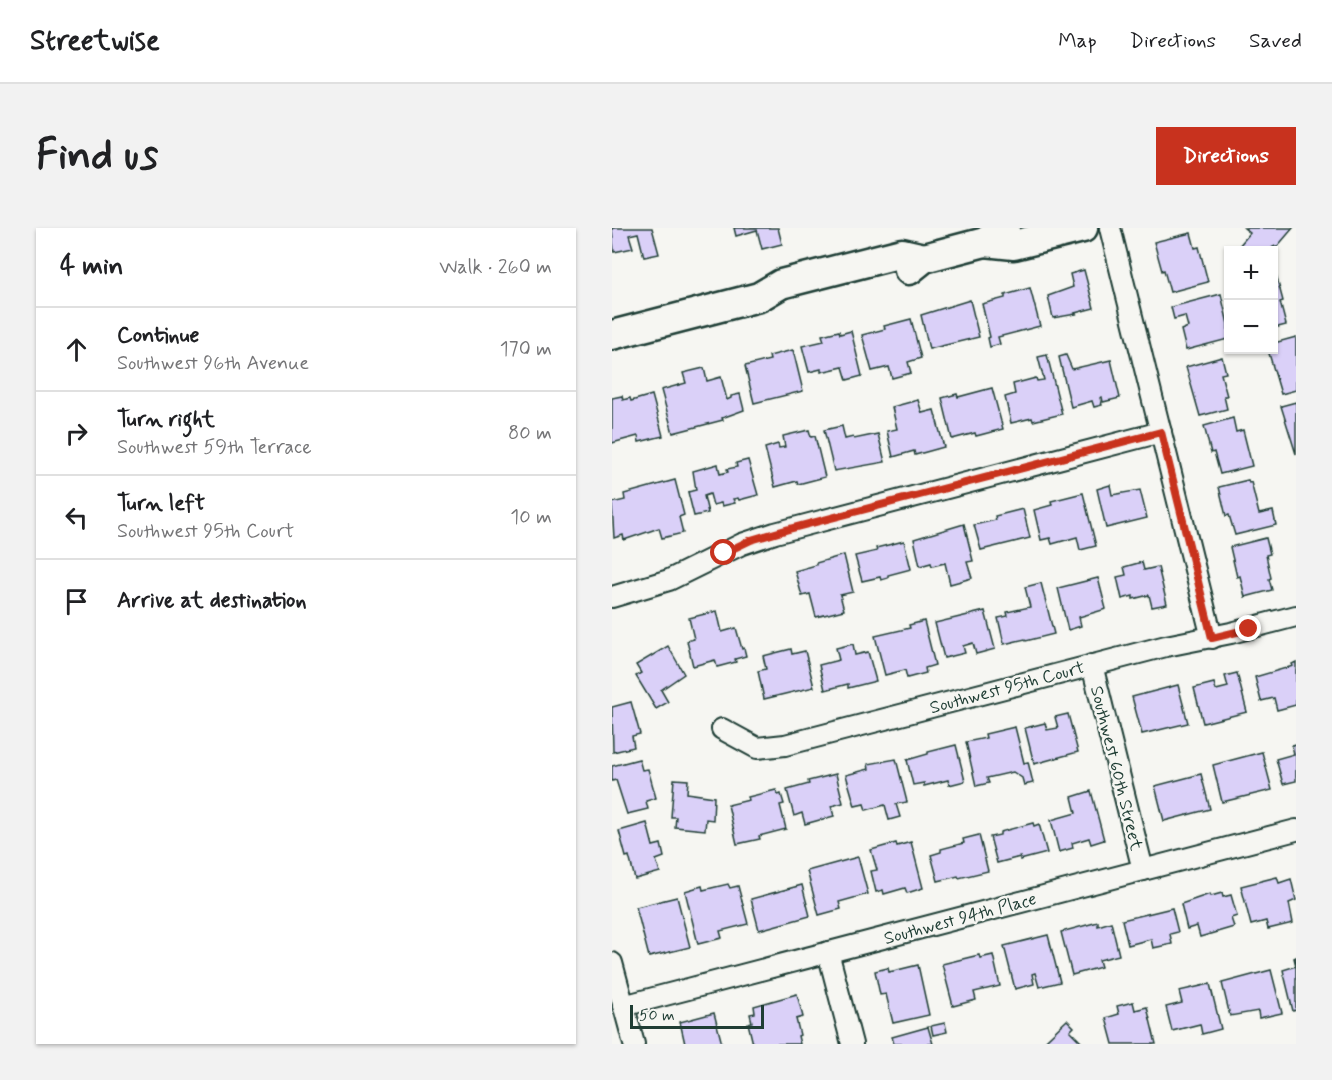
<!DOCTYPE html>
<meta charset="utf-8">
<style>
body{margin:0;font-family:Mynerve,sans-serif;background:#f2f2f2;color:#202124}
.controls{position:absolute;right:18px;top:18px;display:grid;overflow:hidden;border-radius:0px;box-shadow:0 2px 4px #0004}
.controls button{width:54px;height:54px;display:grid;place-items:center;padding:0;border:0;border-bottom:2px solid #e0e0e0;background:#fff;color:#202124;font:30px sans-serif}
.scale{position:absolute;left:18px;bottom:15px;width:134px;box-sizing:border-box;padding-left:6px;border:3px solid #1f3d34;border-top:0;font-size:16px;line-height:21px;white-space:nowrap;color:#1f3d34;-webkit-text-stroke:4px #f6f6f2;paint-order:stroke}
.stop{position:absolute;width:18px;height:18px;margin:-14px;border:4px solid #c8321e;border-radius:50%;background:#fff}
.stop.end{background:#c8321e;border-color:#fff;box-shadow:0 2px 6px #0008}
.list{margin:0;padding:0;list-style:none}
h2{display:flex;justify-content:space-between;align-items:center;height:78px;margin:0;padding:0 24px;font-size:26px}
h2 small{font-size:20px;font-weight:400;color:#757577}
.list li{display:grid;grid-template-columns:39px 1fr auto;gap:18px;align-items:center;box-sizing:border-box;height:84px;padding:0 24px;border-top:2px solid #e0e0e0}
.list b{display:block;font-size:22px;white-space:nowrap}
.list p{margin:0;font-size:20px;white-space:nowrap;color:#757577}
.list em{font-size:20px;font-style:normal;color:#757577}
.icon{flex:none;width:33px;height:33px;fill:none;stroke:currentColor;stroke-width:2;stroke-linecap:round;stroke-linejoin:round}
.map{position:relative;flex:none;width:684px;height:816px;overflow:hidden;border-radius:0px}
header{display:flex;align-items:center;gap:36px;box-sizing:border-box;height:84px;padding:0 30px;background:#fff;border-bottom:2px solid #e0e0e0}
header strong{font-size:28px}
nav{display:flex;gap:33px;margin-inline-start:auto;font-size:21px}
.intro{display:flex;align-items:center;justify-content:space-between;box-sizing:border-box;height:144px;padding:0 36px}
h1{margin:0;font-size:42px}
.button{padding:15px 27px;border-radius:0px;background:#c8321e;color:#fff;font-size:21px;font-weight:700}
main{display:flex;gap:36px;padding:0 36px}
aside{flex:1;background:#fff;border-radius:0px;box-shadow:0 2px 4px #0004}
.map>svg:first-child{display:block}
.building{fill:#dad0f8;stroke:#1f3d34;stroke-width:1.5}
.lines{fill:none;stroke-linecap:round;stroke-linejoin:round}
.street-casing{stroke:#1f3d34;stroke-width:24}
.secondary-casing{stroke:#1f3d34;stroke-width:33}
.street{stroke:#f6f6f2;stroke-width:20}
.secondary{stroke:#f6f6f2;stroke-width:28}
.route{stroke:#c8321e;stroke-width:8}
.labels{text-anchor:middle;stroke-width:5;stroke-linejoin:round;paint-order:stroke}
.street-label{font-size:18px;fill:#1f3d34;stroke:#f6f6f2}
</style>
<header>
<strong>Streetwise</strong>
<nav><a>Map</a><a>Directions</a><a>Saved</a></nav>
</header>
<div class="intro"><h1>Find us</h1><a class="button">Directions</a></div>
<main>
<aside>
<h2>4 min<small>Walk · 260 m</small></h2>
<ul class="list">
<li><svg class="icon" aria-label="ahead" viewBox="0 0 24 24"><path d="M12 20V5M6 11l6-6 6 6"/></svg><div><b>Continue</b><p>Southwest 96th Avenue</p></div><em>170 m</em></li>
<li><svg class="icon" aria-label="right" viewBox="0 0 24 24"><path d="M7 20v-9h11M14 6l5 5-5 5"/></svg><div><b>Turn right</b><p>Southwest 59th Terrace</p></div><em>80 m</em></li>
<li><svg class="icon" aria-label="left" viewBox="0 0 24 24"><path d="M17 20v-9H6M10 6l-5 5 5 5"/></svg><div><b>Turn left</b><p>Southwest 95th Court</p></div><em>10 m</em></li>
<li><svg class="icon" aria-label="arrive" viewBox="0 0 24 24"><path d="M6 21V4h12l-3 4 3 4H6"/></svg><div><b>Arrive at destination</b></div></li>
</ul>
</aside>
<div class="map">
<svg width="684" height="816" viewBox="0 0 684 816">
<rect width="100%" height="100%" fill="#f6f6f2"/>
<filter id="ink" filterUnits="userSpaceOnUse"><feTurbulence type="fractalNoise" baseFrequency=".0167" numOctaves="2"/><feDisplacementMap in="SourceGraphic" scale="12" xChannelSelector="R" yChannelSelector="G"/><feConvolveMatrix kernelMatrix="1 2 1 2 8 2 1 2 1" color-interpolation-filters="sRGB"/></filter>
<g filter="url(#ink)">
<!-- building -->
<g class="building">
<polygon points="0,0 40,0 47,26 32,29 26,5 17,7 21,20 2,24"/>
<polygon points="122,0 166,0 170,16 150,21 145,2 124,8"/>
<polygon points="632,0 681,0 664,20 662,18 658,22 632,22 627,18 638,5"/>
<polygon points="579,5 583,20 587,19 596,54 558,64 552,42 550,43 542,14"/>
<polygon points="472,42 482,80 463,85 464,86 441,90 436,68 461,59 458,46"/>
<polygon points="664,47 671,73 668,74 674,97 662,100 662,48"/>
<polygon points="418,60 428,98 386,109 388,116 378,119 376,110 378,109 370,76 393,70 393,67"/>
<polygon points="609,66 616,96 616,111 574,122 569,102 576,99 573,88 562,91 559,79"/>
<polygon points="358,72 367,109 317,121 309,87"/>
<polygon points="299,91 309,130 296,134 299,145 280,150 277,139 260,143 250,107 273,101 272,98"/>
<polygon points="227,103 228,106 239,103 250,148 235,152 231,139 209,144 209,141 197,144 190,118 212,113 210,107"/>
<polygon points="684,109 684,162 669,166 656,122 662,122 662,115"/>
<polygon points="181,122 191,163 142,175 133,138 158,132 157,128"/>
<polygon points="435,127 450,186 421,193 420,190 399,195 393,169 403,166 401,156 424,150 425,153 432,152 426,129"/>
<polygon points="454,127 460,141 499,132 508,170 491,174 490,169 488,170 490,177 482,179 480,173 459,179 447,129"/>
<polygon points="610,129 614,145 609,146 615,168 612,168 615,181 588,188 574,139"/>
<polygon points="92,140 95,153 109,149 115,172 119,170 119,168 128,166 132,182 110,190 111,192 61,205 49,162 74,155 71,145"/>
<polygon points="380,160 391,201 364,208 363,205 340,211 330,170 345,166 346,169"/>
<polygon points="40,167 51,208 27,214 26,208 0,215 0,170 10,168 11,172 18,170 19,173"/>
<polygon points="306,172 310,185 322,182 332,219 303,227 302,223 281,229 275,203 285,201 280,179"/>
<polygon points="684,174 684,226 669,178"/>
<polygon points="621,190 624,204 631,202 640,238 608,246 602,224 599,225 592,198"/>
<polygon points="230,198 233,211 241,209 242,211 266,206 273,234 222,243 212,202"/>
<polygon points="197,202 199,209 203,208 213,249 186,256 185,253 163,259 153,220 166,216 167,220 173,219 171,208"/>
<polygon points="136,232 146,267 127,272 126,270 121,271 123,275 110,278 109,275 101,277 98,266 92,268 96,285 82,288 76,264 84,262 81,243 106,236 108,246 116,244 115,241 125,239 124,235"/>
<polygon points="63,252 72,287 67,289 71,305 50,310 47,300 12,312 11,307 2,310 0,275 13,272 12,266"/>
<polygon points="636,252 637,255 639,254 647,286 661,283 664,297 623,307 617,287 614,288 607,259"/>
<polygon points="498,257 500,267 528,262 535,290 494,300 485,261"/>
<polygon points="471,265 484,318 468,322 465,309 440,316 438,310 429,312 422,282 440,277 439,273"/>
<polygon points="411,281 418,310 369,322 362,297 384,292 383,288"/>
<polygon points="352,296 361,333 355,334 360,350 338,356 333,335 320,338 319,335 308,338 302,311"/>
<polygon points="654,310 658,326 654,327 659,350 657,351 660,362 633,369 628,348 625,349 618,319"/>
<polygon points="292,313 299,341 276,347 276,350 269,352 268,349 250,353 243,328 265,323 264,320"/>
<polygon points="232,327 241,364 228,367 232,382 204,389 198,366 190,368 183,343 204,337 204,335"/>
<polygon points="530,334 532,342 546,339 555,376 540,379 537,367 521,371 521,368 510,371 505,349 514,347 512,339"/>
<polygon points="486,350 494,381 467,389 469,398 456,402 446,360"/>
<polygon points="429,355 442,406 414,413 413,411 392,416 386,390 396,388 395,384 418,379 413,359"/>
<polygon points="105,383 110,404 124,400 130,421 132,420 134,428 123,431 124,434 105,439 103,432 81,438 75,413 82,411 77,390"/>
<polygon points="373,383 383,421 364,426 361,415 351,418 353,425 332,430 323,395"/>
<polygon points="312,393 323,437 313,440 314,445 295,450 293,442 273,447 263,408 298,400 297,397"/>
<polygon points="241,416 243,427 256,424 264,453 236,460 236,456 213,462 207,437 227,432 224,420"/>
<polygon points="56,418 72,446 49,462 56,474 44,481 24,448 29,445 24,437"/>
<polygon points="179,421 180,426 193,423 202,459 152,471 146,443 154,441 151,428"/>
<polygon points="684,434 684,477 665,482 662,470 649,473 643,449 681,438 680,436"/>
<polygon points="625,445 635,484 591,495 582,460 602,455 604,462 616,459 613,448"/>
<polygon points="566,457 576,495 530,506 520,469"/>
<polygon points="19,474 28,506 20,508 22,519 1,524 0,479"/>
<polygon points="456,486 466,524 422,536 413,500 433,495 435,502 446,500 443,489"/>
<polygon points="403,499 412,535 416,534 421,555 412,557 410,550 401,544 375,550 377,555 364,558 354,514 374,510 373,506"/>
<polygon points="684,516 684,553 671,556 664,531 682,526 680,517"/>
<polygon points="344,517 353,553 337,557 336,552 312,558 312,555 301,557 295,532 316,526 316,524"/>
<polygon points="650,524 660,562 610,574 601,537"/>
<polygon points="27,531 30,542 36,541 44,570 34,573 36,581 15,586 4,552 0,553 0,538"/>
<polygon points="284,531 295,574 284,576 288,589 277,592 273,577 254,582 252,576 243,578 234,547 257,541 256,536"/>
<polygon points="224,546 231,575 219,578 222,588 193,596 190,585 182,588 175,562 197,556 196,553"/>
<polygon points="589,546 598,581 552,593 543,558"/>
<polygon points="62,551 76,552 75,565 102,569 101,592 94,591 93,602 63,599 64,589 59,589"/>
<polygon points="164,562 166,567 169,566 172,576 168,577 174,601 147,608 148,611 125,616 116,577 137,572 136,569"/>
<polygon points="479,563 492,612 479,616 477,610 460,615 461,620 447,624 439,592 464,585 460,569"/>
<polygon points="35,595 41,618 49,616 52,629 44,632 48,644 23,651 17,628 14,629 7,603"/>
<polygon points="421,595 422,598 427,596 435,625 408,632 408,629 385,635 378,609 388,607 388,604"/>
<polygon points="367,607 376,643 347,650 346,648 326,653 319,627 329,624 329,621 352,615 351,611"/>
<polygon points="299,614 311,660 295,665 293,660 272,666 271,662 264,664 259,643 265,642 259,622 284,615 285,618"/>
<polygon points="246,629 256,666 227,674 229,681 207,687 195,643"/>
<polygon points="665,649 667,655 679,651 684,672 677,675 681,695 656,701 654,693 639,697 629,658"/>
<polygon points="116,656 118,660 126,658 136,696 108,703 110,710 86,716 73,663 90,658 91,662"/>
<polygon points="190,657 198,688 147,702 139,671"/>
<polygon points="610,665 611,669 619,667 625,688 619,690 622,699 588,709 585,698 575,701 569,676 598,666 599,668"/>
<polygon points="65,669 78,719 37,729 24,679"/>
<polygon points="560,680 566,704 558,706 560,716 541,720 539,711 516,717 510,692"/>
<polygon points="486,694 486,698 499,694 507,727 487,732 489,739 460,747 449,704"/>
<polygon points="436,707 448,754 427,759 423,745 420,746 422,756 403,761 392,718"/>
<polygon points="367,727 368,730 381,727 388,758 362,764 364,772 341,778 330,736"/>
<polygon points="684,729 684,782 681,783 671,742 684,738 682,730"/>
<polygon points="306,737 317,787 281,795 274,766 268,767 263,743 276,740 277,744"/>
<polygon points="659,742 670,785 647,790 646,783 618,788 610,755"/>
<polygon points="598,756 609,801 590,806 588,796 560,803 554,779 570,775 567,763"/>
<polygon points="185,766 191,789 184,791 188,807 186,808 188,816 141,816 136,795 140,794 138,786 143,785 142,778"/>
<polygon points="521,774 523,782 535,779 544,816 501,816 494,790 507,786 505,778"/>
<polygon points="102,785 110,816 73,816 68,794"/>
<polygon points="455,792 462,799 458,803 471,816 435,816 437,814 434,812"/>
<polygon points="333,795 335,804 321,807 319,798"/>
<polygon points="316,799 321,816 282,816 280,809"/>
</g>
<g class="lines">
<defs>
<g id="street">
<polyline points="498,0 600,410"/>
<polyline points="0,369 57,352 130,316 163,305 549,204"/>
<polyline points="480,437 531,642"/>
<polyline points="110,501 145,520 173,517 554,418 619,405 684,388"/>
<polyline points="216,724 240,816"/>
<polyline points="0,735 22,816"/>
<polyline points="11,778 684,602"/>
</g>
<g id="secondary">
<polyline points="373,14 402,17 471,0"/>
<polyline points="297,42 312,30 373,14 393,0"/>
<polyline points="0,107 147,69 169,56 290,25 312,30"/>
</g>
</defs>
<!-- street casing -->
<use href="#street" class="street-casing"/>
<!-- secondary casing -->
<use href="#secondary" class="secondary-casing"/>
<!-- street -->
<use href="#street" class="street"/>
<!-- secondary -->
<use href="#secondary" class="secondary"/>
</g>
</g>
<g class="lines" filter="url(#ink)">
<!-- route -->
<polyline class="route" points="112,325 139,312 177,301 549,204 600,410 637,401"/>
</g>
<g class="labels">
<!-- street labels -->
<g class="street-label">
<text transform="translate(395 459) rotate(-15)" y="6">Southwest 95th Court</text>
<text transform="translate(505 540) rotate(76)" y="6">Southwest 60th Street</text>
<text transform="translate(348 690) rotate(-15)" y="6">Southwest 94th Place</text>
</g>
</g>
</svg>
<div class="controls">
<button>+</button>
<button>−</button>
</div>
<div class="scale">50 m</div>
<div class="stop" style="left:112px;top:325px"></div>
<div class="stop end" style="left:637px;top:401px"></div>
</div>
</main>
